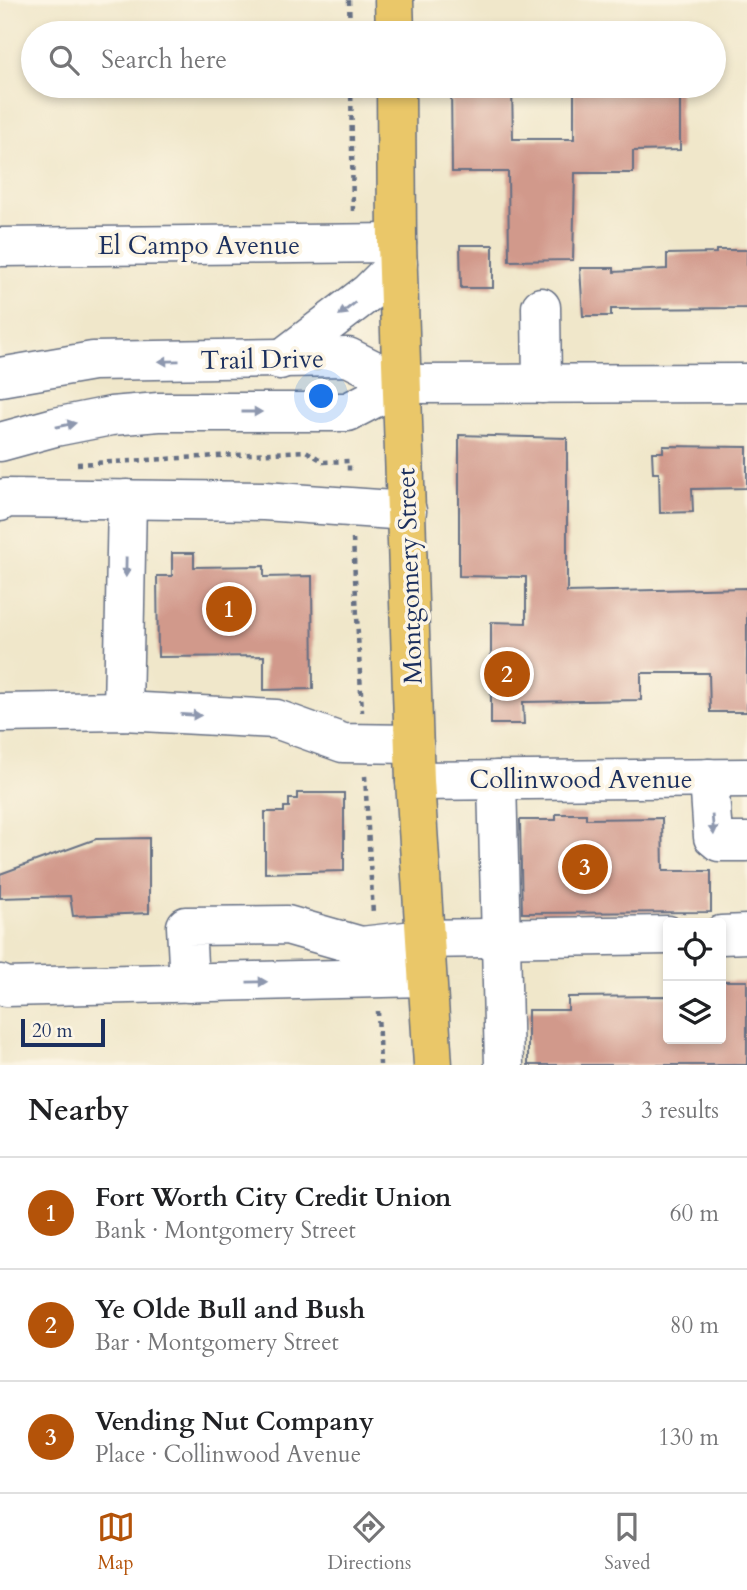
<!DOCTYPE html>
<meta charset="utf-8">
<style>
body{margin:0;font-family:Cardo,serif;background:#f2f2f2;color:#202124}
.controls{position:absolute;right:21px;bottom:21px;display:grid;overflow:hidden;border-radius:7px;box-shadow:0 4px 10px #0003}
.controls button{width:63px;height:63px;display:grid;place-items:center;padding:0;border:0;border-bottom:2px solid #e0e0e0;background:#fff;color:#202124;font:35px sans-serif}
.scale{position:absolute;left:21px;bottom:18px;width:84px;box-sizing:border-box;padding-left:7px;border:4px solid #1b2f5e;border-top:0;font-size:19px;line-height:24px;white-space:nowrap;color:#1b2f5e;-webkit-text-stroke:5px #fcf5e5;paint-order:stroke}
.you{position:absolute;left:322px;top:397px;width:24px;height:24px;margin:-18px;border:5px solid #fff;border-radius:50%;background:#1a73e8;box-shadow:0 0 0 10px #1a73e833}
.badge{display:grid;place-items:center;width:46px;height:46px;border-radius:50%;background:#b45309;color:#fff;font-size:23px;font-weight:700}
.pin{position:absolute;translate:-50% -50%;border:4px solid #fff;box-shadow:0 2px 7px #0006}
.list{margin:0;padding:0;list-style:none}
h2{display:flex;justify-content:space-between;align-items:center;height:91px;margin:0;padding:0 28px;font-size:30px}
h2 small{font-size:23px;font-weight:400;color:#757577}
.list li{display:grid;grid-template-columns:46px 1fr auto;gap:21px;align-items:center;box-sizing:border-box;height:112px;padding:0 28px;border-top:2px solid #e0e0e0}
.list b{display:block;font-size:26px;white-space:nowrap}
.list p{margin:0;font-size:23px;white-space:nowrap;color:#757577}
.list em{font-size:23px;font-style:normal;color:#757577}
.icon{flex:none;width:38px;height:38px;fill:none;stroke:currentColor;stroke-width:2;stroke-linecap:round;stroke-linejoin:round}
.map{position:relative;flex:none;width:747px;height:1065px;overflow:hidden}
.search{position:absolute;background:#fff;box-shadow:0 4px 10px #0003;left:21px;right:21px;top:21px;height:77px;display:flex;align-items:center;gap:18px;box-sizing:border-box;padding:0 24px;border-radius:38px;color:#757577;font-size:26px}
.sheet{height:427px;background:#fff}
nav{display:flex;justify-content:space-around;align-items:center;box-sizing:border-box;height:98px;border-top:2px solid #e0e0e0;background:#fff;font-size:19px;color:#757577}
nav a{display:grid;justify-items:center;gap:4px}
nav .on{color:#b45309}
.map>svg:first-child{display:block}
.building{fill:#d1998b}
.lines{fill:none;stroke-linecap:round;stroke-linejoin:round}
.minor-casing{stroke:#666f84;stroke-width:41}
.major-casing{stroke:#666f84;stroke-width:41}
.path{stroke:#666f84;stroke-width:4.5;stroke-dasharray:5 5;stroke-linecap:butt}
.minor{stroke:#fff;stroke-width:38}
.major{stroke:#eac769;stroke-width:38}
.oneway{fill:#8d97ae}
.labels{text-anchor:middle;stroke-width:7;stroke-linejoin:round;paint-order:stroke}
.street-label{font-size:26px;fill:#1b2f5e;stroke:#fcf5e5}
</style>
<div class="map">
<svg width="747" height="1065" viewBox="0 0 747 1065">
<rect width="100%" height="100%" fill="#fcf5e5"/>
<filter id="ink" filterUnits="userSpaceOnUse"><feTurbulence type="fractalNoise" baseFrequency=".0143" numOctaves="2"/><feDisplacementMap in="SourceGraphic" scale="14" xChannelSelector="R" yChannelSelector="G"/><feConvolveMatrix kernelMatrix="1 2 1 2 8 2 1 2 1" color-interpolation-filters="sRGB"/></filter>
<filter id="wash" filterUnits="userSpaceOnUse"><feTurbulence type="fractalNoise" baseFrequency=".00686" numOctaves="4" result="noise"/><feDisplacementMap in="SourceGraphic" scale="28" xChannelSelector="R" yChannelSelector="G"/><feGaussianBlur stdDeviation="1.57" result="paint"/><feColorMatrix in="noise" values="0 0 0 0 0 0 0 0 0 0 0 0 0 0 0 0 0 1.4 0 .05"/><feComposite in="paint" operator="in"/></filter>
<g filter="url(#wash)">
<rect width="100%" height="100%" fill="#f0e7ca"/>
<g id="blocks">
<!-- building -->
<g class="building">
<polygon points="451,86 512,86 513,139 574,139 574,90 680,90 680,150 633,151 633,173 575,173 573,260 509,261 508,172 452,172"/>
<polygon points="460,245 493,245 493,288 461,288"/>
<polygon points="716,250 747,250 747,308 611,309 611,316 583,316 580,268 614,268 614,272 667,269 667,254 716,253"/>
<polygon points="459,435 567,438 567,592 747,588 747,712 710,712 709,673 641,673 641,700 523,702 524,724 491,724 491,622 526,623 526,577 459,576"/>
<polygon points="663,446 747,447 747,488 692,489 693,512 660,513 659,473 653,473 652,452 663,452"/>
<polygon points="172,553 194,553 194,567 264,566 264,577 312,576 313,689 264,690 264,656 158,657 157,576 172,576"/>
<polygon points="297,793 344,793 344,871 265,873 265,812 284,812 284,807 289,807 289,799 297,799"/>
<polygon points="556,814 586,814 586,819 662,818 663,871 711,871 711,912 522,913 520,820 556,820"/>
<polygon points="149,838 149,913 73,916 70,896 0,898 0,874 96,839"/>
<polygon points="721,981 747,981 747,1065 528,1065 528,1010 568,1010 568,997 668,996 668,1039 721,1039"/>
</g>
</g>
</g>
<g filter="url(#ink)">
<use href="#blocks" fill-opacity="0" stroke="#666f84" stroke-width="2"/>
<g class="lines">
<defs>
<g id="minor">
<polyline points="0,247 397,243"/>
<polyline points="541,307 542,384"/>
<polyline points="280,360 369,292 398,263"/>
<polyline points="0,377 93,361 348,357 402,384"/>
<polyline points="0,442 55,427 111,416 159,412 348,412 402,384 747,383"/>
<polyline points="0,502 5,498 264,501 407,511"/>
<polyline points="123,711 127,499"/>
<polyline points="0,713 123,711 276,719 343,743 414,744"/>
<polyline points="709,778 713,837 719,842 747,842"/>
<polyline points="497,780 504,1065"/>
<polyline points="415,781 747,778"/>
<polyline points="721,935 747,934"/>
<polyline points="189,983 186,926 287,925 361,946 423,939 668,935"/>
<polyline points="0,984 6,987 425,977"/>
</g>
<g id="major">
<polyline points="394,0 395,33"/>
<polyline points="396,86 397,243 415,781 433,1065"/>
</g>
</defs>
<!-- minor casing -->
<use href="#minor" class="minor-casing"/>
<!-- major casing -->
<use href="#major" class="major-casing"/>
<!-- path -->
<g class="path">
<polyline points="349,0 350,33"/>
<polyline points="351,86 353,213"/>
<polyline points="77,464 306,451 324,462 349,461 349,474"/>
<polyline points="353,539 362,712"/>
<polyline points="365,776 373,914"/>
<polyline points="378,1011 380,1065"/>
</g>
<!-- minor -->
<use href="#minor" class="minor"/>
<!-- major -->
<use href="#major" class="major"/>
</g>
<!-- one-way arrows -->
<defs><path id="oneway-solid" d="M-6-.8H1V-3.2L6.5 0L1 3.2V.8H-6Z" transform="scale(1.75)"/></defs>
<g class="oneway">
<use href="#oneway-solid" transform="translate(347 309) rotate(142)"/>
<use href="#oneway-solid" transform="translate(169 361) rotate(179)"/>
<use href="#oneway-solid" transform="translate(252 412)"/>
<use href="#oneway-solid" transform="translate(66 425) rotate(-11)"/>
<use href="#oneway-solid" transform="translate(126 567) rotate(91)"/>
<use href="#oneway-solid" transform="translate(191 715) rotate(3)"/>
<use href="#oneway-solid" transform="translate(713 825) rotate(85)"/>
<use href="#oneway-solid" transform="translate(257 982) rotate(-1)"/>
</g>
</g>
<g class="labels">
<!-- street labels -->
<g class="street-label">
<text x="199" y="254">El Campo Avenue</text>
<text transform="translate(262 359) rotate(-1)" y="9">Trail Drive</text>
<text transform="translate(409 576) rotate(-92)" y="9">Montgomery Street</text>
<text x="581" y="788">Collinwood Avenue</text>
</g>
</g>
</svg>
<div class="controls">
<button><svg class="icon" aria-label="locate" viewBox="0 0 24 24"><circle cx="12" cy="12" r="6"/><path d="M12 2v4M12 18v4M2 12h4M18 12h4"/></svg></button>
<button><svg class="icon" aria-label="layers" viewBox="0 0 24 24"><path d="M12 4l9 5-9 5-9-5zM3 14l9 5 9-5"/></svg></button>
</div>
<div class="scale">20 m</div>
<div class="you"></div>
<div class="pin badge" style="left:229px;top:609px">1</div>
<div class="pin badge" style="left:507px;top:674px">2</div>
<div class="pin badge" style="left:585px;top:867px">3</div>
<div class="search"><svg class="icon" aria-label="search" viewBox="0 0 24 24"><circle cx="10" cy="10" r="6"/><path d="M15 15l6 6"/></svg>Search here</div>
</div>
<section class="sheet">
<h2>Nearby<small>3 results</small></h2>
<ul class="list">
<li><span class="badge">1</span><div><b>Fort Worth City Credit Union</b><p>Bank · Montgomery Street</p></div><em>60 m</em></li>
<li><span class="badge">2</span><div><b>Ye Olde Bull and Bush</b><p>Bar · Montgomery Street</p></div><em>80 m</em></li>
<li><span class="badge">3</span><div><b>Vending Nut Company</b><p>Place · Collinwood Avenue</p></div><em>130 m</em></li>
</ul>
</section>
<nav>
<a class="on"><svg class="icon" aria-label="map" viewBox="0 0 24 24"><path d="M3 6l6-2 6 2 6-2v14l-6 2-6-2-6 2zM9 4v14M15 6v14"/></svg>Map</a>
<a><svg class="icon" aria-label="directions" viewBox="0 0 24 24"><path d="M12 3l9 9-9 9-9-9zM9 14v-3h6M13 9l2 2-2 2"/></svg>Directions</a>
<a><svg class="icon" aria-label="saved" viewBox="0 0 24 24"><path d="M7 4h10v16l-5-4-5 4z"/></svg>Saved</a>
</nav>
